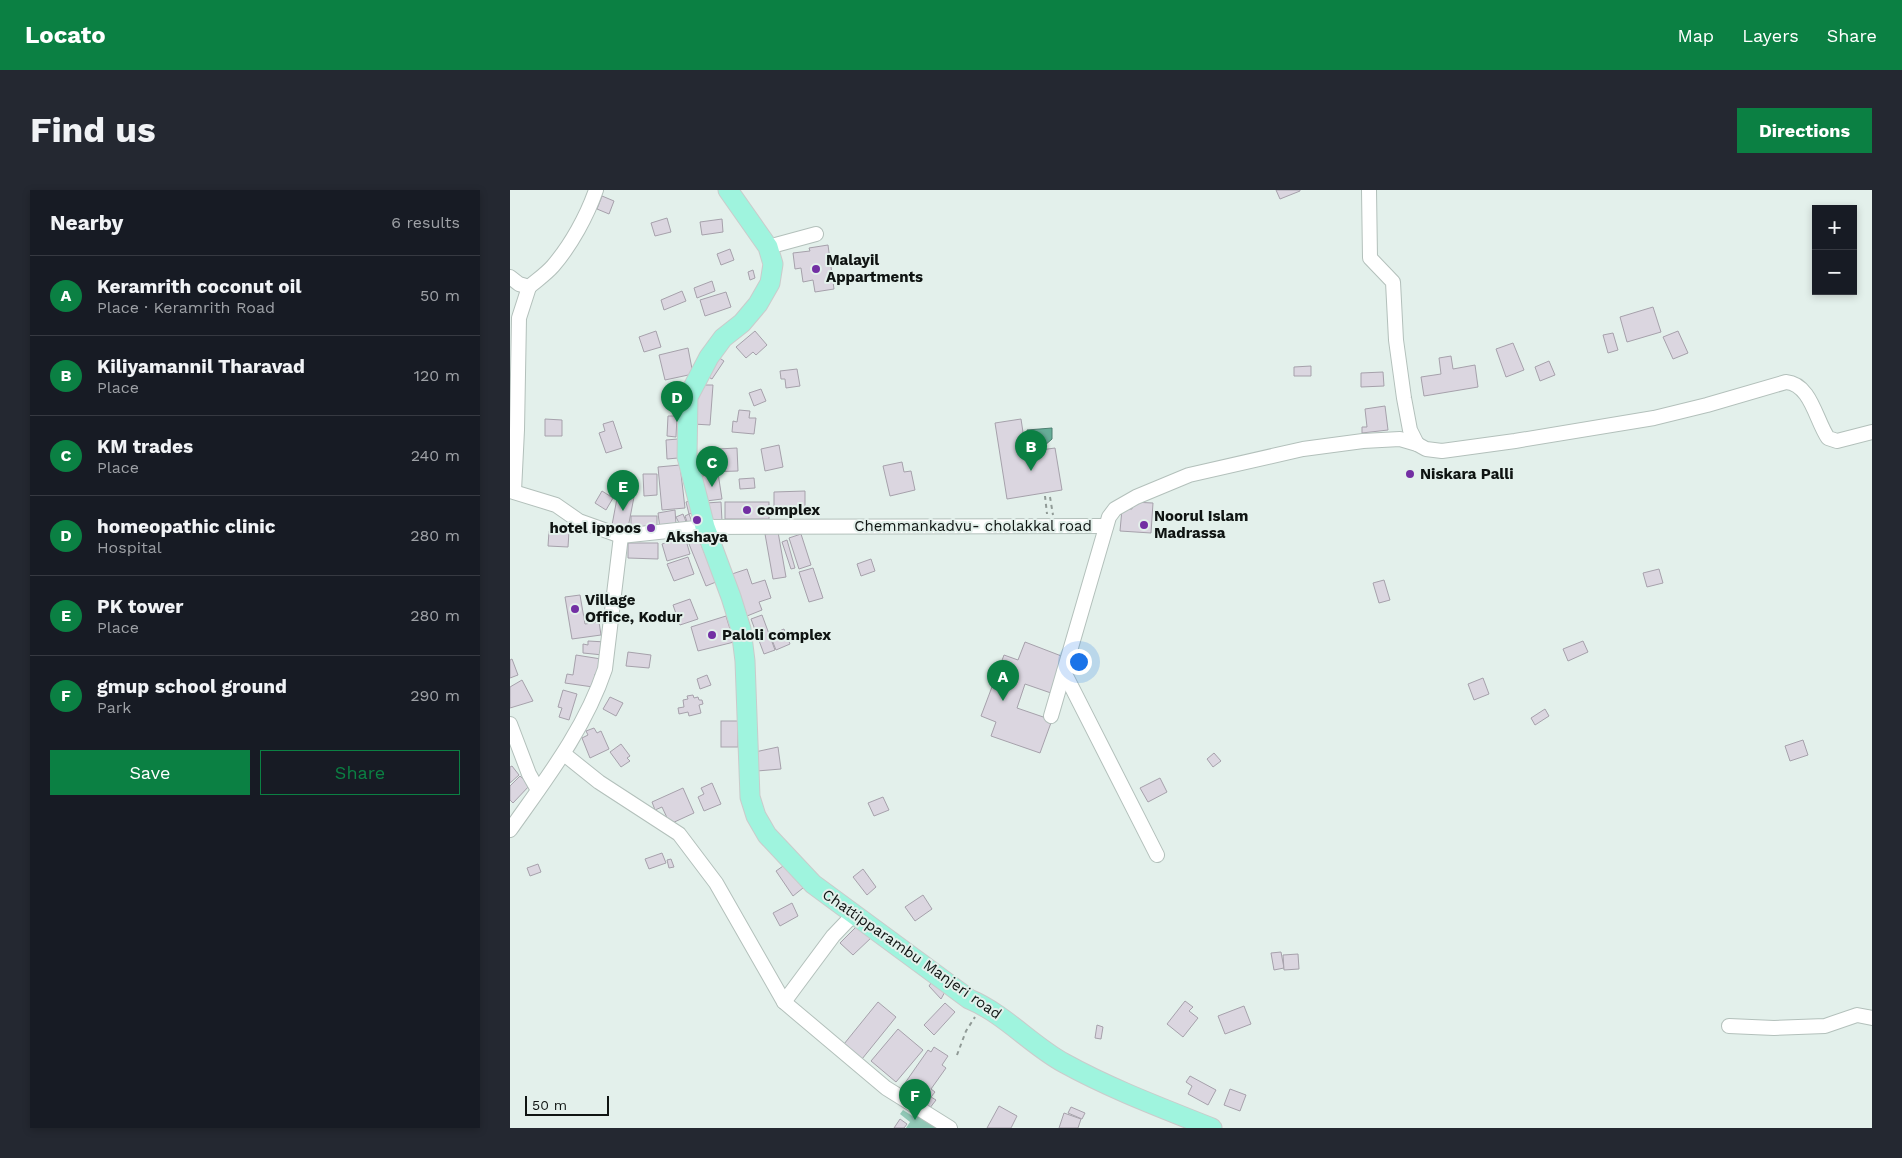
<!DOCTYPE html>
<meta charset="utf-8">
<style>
body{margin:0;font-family:"Work Sans",sans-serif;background:#242831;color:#f1f3f6}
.controls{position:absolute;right:15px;top:15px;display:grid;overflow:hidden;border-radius:0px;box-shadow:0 2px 8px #0003}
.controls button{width:45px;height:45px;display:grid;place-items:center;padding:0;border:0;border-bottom:1px solid #363941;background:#171b24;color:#f1f3f6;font:25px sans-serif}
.scale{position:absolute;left:15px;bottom:12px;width:84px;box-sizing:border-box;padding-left:5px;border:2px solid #0f1412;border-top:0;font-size:14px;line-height:18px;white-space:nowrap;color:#0f1412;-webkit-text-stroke:4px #e3f0eb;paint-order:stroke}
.you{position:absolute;left:568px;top:471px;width:18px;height:18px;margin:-12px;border:4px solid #fff;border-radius:50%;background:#1a73e8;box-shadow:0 0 0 8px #1a73e833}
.badge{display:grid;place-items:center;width:32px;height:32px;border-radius:50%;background:#0b8043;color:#fff;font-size:16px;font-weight:700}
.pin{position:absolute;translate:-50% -41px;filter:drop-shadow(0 1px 2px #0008)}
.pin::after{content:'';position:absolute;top:26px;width:18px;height:15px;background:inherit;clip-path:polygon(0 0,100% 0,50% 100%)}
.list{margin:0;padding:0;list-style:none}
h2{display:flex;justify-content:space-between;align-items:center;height:65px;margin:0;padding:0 20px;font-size:21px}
h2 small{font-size:16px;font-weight:400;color:#9ea1a6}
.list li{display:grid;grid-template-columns:32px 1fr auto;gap:15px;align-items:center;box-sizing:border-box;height:80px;padding:0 20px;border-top:1px solid #363941}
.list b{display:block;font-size:19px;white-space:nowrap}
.list p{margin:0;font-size:16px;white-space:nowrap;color:#9ea1a6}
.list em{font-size:16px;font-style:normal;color:#9ea1a6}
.actions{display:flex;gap:10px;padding:15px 20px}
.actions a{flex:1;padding:11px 0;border:1px solid #0b8043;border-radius:0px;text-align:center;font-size:18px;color:#0b8043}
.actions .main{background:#0b8043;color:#fff}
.map{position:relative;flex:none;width:1362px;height:938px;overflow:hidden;border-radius:0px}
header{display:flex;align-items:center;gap:30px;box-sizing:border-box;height:70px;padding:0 25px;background:#0b8043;color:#fff}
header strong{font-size:24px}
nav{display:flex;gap:28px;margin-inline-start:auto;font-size:18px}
.intro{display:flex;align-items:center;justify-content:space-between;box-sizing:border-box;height:120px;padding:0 30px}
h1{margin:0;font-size:35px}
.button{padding:12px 22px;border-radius:0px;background:#0b8043;color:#fff;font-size:18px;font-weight:700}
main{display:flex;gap:30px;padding:0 30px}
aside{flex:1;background:#171b24;border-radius:0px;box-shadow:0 2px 8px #0003}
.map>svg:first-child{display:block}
.green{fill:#91c8b6}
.water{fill:#67ad98;stroke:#4d7f70}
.building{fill:#dbd6e0;stroke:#a6a1ab}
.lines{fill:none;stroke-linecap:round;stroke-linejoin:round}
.minor-casing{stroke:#b3c0bb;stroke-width:16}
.major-casing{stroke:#cacbcb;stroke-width:21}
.path{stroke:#909a96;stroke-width:2;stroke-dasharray:4 4;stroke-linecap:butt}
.minor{stroke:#fff;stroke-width:14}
.major{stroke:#9ff4de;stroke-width:19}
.poi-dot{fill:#732fa3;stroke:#e3f0eb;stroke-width:2}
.labels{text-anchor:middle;stroke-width:4;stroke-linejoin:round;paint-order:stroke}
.poi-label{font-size:15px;font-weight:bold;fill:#0f1412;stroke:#e3f0eb;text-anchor:start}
.street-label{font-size:15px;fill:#0f1412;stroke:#e3f0eb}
</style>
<header>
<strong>Locato</strong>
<nav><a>Map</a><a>Layers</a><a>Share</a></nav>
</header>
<div class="intro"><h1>Find us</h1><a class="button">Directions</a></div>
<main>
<aside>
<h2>Nearby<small>6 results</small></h2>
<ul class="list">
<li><span class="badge">A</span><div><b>Keramrith coconut oil</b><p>Place · Keramrith Road</p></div><em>50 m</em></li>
<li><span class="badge">B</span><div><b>Kiliyamannil Tharavad</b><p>Place</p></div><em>120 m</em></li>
<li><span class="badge">C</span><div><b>KM trades</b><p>Place</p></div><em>240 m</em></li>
<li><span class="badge">D</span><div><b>homeopathic clinic</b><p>Hospital</p></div><em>280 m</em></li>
<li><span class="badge">E</span><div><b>PK tower</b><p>Place</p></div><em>280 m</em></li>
<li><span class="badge">F</span><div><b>gmup school ground</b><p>Park</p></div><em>290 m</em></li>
</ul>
<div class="actions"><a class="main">Save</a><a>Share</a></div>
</aside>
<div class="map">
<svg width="1362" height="938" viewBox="0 0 1362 938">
<rect width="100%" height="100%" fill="#e3f0eb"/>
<!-- green -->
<polygon class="green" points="393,920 404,927 406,924 428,938 396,938 400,932 390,924"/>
<!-- water -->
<polygon class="water" points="542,238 542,249 534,256 519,256 517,240"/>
<!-- building -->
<g class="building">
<polygon points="766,0 790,0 790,1 770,9"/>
<polygon points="92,6 104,11 99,24 87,19"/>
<polygon points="157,28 161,42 145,46 141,33"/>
<polygon points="212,29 213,42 192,45 190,32"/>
<polygon points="318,55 324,99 305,102 303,90 293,92 291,78 285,79 283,63 300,61 299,58"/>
<polygon points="220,59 224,70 211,75 207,64"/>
<polygon points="243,80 245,88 240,90 238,82"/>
<polygon points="202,91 205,101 187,108 184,98"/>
<polygon points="172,101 176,111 154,120 151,110"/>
<polygon points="216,102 221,117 195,126 190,110"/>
<polygon points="1143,117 1151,142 1117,152 1110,127"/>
<polygon points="146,141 151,157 134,162 129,147"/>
<polygon points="245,141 257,155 246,165 243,162 236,168 226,157"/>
<polygon points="1168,141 1178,163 1163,169 1153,147"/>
<polygon points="1103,143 1108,160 1098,163 1093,145"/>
<polygon points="1003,153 1014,180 996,187 986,159"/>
<polygon points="178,158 183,184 155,190 149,165"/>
<polygon points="205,165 214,171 202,189 193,184"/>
<polygon points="941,166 943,179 965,175 968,197 914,206 911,187 931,184 929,168"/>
<polygon points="1039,171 1045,185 1030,191 1025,177"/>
<polygon points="801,176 801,186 784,186 784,177"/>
<polygon points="287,179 290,196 276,198 275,189 271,189 270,181"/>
<polygon points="873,182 874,196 851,197 851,183"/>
<polygon points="186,195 203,195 200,235 183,234"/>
<polygon points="251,199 256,211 244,216 239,203"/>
<polygon points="170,202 172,220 160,221 158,204"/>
<polygon points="875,216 878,240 852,243 852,237 857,237 855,219"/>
<polygon points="229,220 240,221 239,228 246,228 244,244 222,242 223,231 227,232"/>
<polygon points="158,226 167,226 166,247 157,246"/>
<polygon points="35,229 52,230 52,246 35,246"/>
<polygon points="511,229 516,262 545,258 552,300 497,309 485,233"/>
<polygon points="103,231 112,258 96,263 89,243 95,241 93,234"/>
<polygon points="168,249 168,268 157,269 156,250"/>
<polygon points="269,255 273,277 255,281 251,259"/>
<polygon points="227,258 228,281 195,282 195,267 208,267 208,259"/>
<polygon points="392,272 394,282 401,281 405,300 380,306 373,276"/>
<polygon points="170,275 175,318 152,320 148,277"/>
<polygon points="208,283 212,309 196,311 192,286"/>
<polygon points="133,284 147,284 147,305 134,306"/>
<polygon points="244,288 245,298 230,299 229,289"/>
<polygon points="92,301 103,308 96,320 85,313"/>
<polygon points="295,301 295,325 264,326 264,302"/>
<polygon points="108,303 124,307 118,338 102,335"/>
<polygon points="187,309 190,321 179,324 176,312"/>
<polygon points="211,312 212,331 197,332 196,313"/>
<rect x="215" y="312" width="44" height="17"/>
<polygon points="622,312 643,313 641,343 610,341 612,319 622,319"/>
<polygon points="165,320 166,334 150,339 148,323"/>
<polygon points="173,324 177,334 171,337 166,327"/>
<polygon points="179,324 183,335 179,337 175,326"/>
<rect x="121" y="326" width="26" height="14"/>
<polygon points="39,341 59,341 58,357 38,356"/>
<polygon points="268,342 276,387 263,389 255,344"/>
<polygon points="187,344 206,392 196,396 177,349"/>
<polygon points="291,344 301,375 289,379 279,348"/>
<polygon points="175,347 180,364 157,371 152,354"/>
<polygon points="277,350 285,378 281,379 272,352"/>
<polygon points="118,353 148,353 148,369 118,368"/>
<polygon points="178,367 184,384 164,391 157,374"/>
<polygon points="361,369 365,381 351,386 347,374"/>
<polygon points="303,378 313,408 299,412 289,382"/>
<polygon points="237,379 242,394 255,390 261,408 249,412 252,420 237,426 222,384"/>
<polygon points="1149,379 1153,393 1137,397 1133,383"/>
<polygon points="874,390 880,410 869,413 863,393"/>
<polygon points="70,405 75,434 89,432 91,445 62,449 55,407"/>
<polygon points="180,409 188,429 170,435 163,415"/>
<polygon points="252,425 265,460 254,464 241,429"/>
<polygon points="216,426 224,452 188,461 181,437"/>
<polygon points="274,439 280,454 266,460 260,445"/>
<polygon points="78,451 96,452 93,465 73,463 73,454 78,455"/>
<polygon points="1073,451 1078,462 1058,471 1053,459"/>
<polygon points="515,452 554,467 541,503 515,494 507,518 542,530 530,563 481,546 486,532 471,526 494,465 508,470"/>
<polygon points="118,462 141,465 139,478 116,476"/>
<polygon points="66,465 91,469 89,485 85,484 83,497 55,493 57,484 63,485"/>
<polygon points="2,469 8,485 0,488 0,470"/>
<polygon points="197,485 201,495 190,499 187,489"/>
<polygon points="973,488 979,504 964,510 958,494"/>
<polygon points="12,490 23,511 0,518 0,497"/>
<polygon points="53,500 67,504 59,530 49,527 52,518 48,517"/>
<polygon points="183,505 184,508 188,507 189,510 192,510 193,514 189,515 191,523 179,526 178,522 169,524 168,518 174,517 173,510 178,509 177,506"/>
<polygon points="100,507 113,513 106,526 93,519"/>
<polygon points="1035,519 1039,526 1025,535 1021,528"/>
<rect x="211" y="531" width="17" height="26"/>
<polygon points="84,538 87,543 91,541 99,559 80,568 72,548 78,545 76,541"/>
<polygon points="1293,550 1298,565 1280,571 1275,556"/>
<polygon points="111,554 120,566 117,568 120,571 111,577 100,562"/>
<polygon points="268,557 271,579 247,581 245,562"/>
<polygon points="704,563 711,571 703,577 697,569"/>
<polygon points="2,576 9,585 0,593 0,577"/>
<polygon points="10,586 20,595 3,613 0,610 0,596"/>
<polygon points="650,588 657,602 638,612 630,598"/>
<polygon points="202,593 211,614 194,621 188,607 194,604 191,598"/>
<polygon points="173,598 184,623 160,634 152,617 145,620 142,612"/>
<polygon points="373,607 379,620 364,626 358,613"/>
<polygon points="152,663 156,673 139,679 135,669"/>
<polygon points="161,669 164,677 159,678 157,670"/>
<polygon points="28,674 31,682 20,686 17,678"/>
<polygon points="276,674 293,698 283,706 266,681"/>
<polygon points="353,679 366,697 357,705 343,687"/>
<polygon points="413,705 422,719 405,731 395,717"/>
<polygon points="282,713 288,726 270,736 263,723"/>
<polygon points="349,734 362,747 343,765 330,753"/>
<polygon points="771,762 774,778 764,780 761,763"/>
<polygon points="788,764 789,779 774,780 773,765"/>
<polygon points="423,790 436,800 431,809 419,796"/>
<polygon points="675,811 683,817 679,821 688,828 673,847 657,834"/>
<polygon points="368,812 386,827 352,869 334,854"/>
<polygon points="435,813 445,822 424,845 414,835"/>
<polygon points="734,816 741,834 715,844 708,826"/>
<polygon points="587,835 593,837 591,849 585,848"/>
<polygon points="388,839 413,860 386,892 361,871"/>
<polygon points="424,857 438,866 432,875 436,878 421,899 425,902 421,907 426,910 416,923 388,903 418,860 421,862"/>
<polygon points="680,886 706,900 698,915 678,904 682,896 676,892"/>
<polygon points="720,899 736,905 730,921 714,915"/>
<polygon points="489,916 507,926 501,938 477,938"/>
<polygon points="561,917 575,923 572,929 558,923"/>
<polygon points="554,923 571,929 568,938 549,938"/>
<polygon points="390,929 397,934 394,938 384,938"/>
</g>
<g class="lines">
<defs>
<g id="minor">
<polyline points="859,0 860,68 883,92 886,150 894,208 900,240 907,254"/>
<polyline points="258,57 306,44"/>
<polyline points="0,87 9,94 19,97"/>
<path d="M19,97c8,-7 17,-13 24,-21 18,-21 34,-50 43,-76"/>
<polyline points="0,301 46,315 69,331 111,346 195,337 596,336"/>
<polyline points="4,301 7,240 9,128 19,97"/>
<polyline points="554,482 647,665"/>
<path d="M541,526l58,-199 6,-8 21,-12 53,-22 114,-26 60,-8 37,-2 17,5 9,5 16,2 73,-10 139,-23 53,-13 79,-23c25,2 30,39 42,56l9,3 35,-9"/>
<polyline points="0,534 19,584 28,600"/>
<polyline points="54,564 89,592 169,644 206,693 274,812 376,898 440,938"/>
<path d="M0,640c36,-51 75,-101 95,-161l16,-133"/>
<polyline points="274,812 323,746 344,724"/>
<polyline points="1219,836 1264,838 1315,836 1347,825 1362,828"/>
</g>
<path id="major" d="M218,0l40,57 5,17 -3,19 -12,21 -16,19 -19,15 -14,19 -21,40 -1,60 18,70 26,70 10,32 4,32 5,136 6,19 11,19 46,49 156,115c36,15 62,46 95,64 47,26 98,45 148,65"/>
</defs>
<!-- minor casing -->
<use href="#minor" class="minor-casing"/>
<!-- major casing -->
<use href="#major" class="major-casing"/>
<!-- path -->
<g class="path">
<polyline points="535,306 537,324"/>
<polyline points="540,307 543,325"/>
<polyline points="447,865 456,841 465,827"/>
</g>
<!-- minor -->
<use href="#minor" class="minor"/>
<!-- major -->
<use href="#major" class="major"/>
</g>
<!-- markers -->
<g class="poi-dot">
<circle cx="306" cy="79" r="5"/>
<circle cx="900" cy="284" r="5"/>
<circle cx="237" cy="320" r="5"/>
<circle cx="187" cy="330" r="5"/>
<circle cx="634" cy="335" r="5"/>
<circle cx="141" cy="338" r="5"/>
<circle cx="65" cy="419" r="5"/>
<circle cx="202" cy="445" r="5"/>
</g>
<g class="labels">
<!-- poi labels -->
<g class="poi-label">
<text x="316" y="75">Malayil<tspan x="316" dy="17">Appartments</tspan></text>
<text x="910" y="289">Niskara Palli</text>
<text x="247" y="325">complex</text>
<text x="644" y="331">Noorul Islam<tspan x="644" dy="17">Madrassa</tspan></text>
<text x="131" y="343" text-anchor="end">hotel ippoos</text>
<text x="187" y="352" text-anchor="middle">Akshaya</text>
<text x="75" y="415">Village<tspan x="75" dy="17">Office, Kodur</tspan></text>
<text x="212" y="450">Paloli complex</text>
</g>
<!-- street labels -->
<g class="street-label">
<text x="463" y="341">Chemmankadvu- cholakkal road</text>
<text transform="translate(402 764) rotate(35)" y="5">Chattipparambu Manjeri road</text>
</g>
</g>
</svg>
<div class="controls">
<button>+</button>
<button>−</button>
</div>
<div class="scale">50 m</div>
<div class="you"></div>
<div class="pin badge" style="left:493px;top:511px">A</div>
<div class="pin badge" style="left:521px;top:281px">B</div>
<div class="pin badge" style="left:202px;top:297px">C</div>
<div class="pin badge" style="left:167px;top:232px">D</div>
<div class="pin badge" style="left:113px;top:321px">E</div>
<div class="pin badge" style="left:405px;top:930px">F</div>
</div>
</main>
